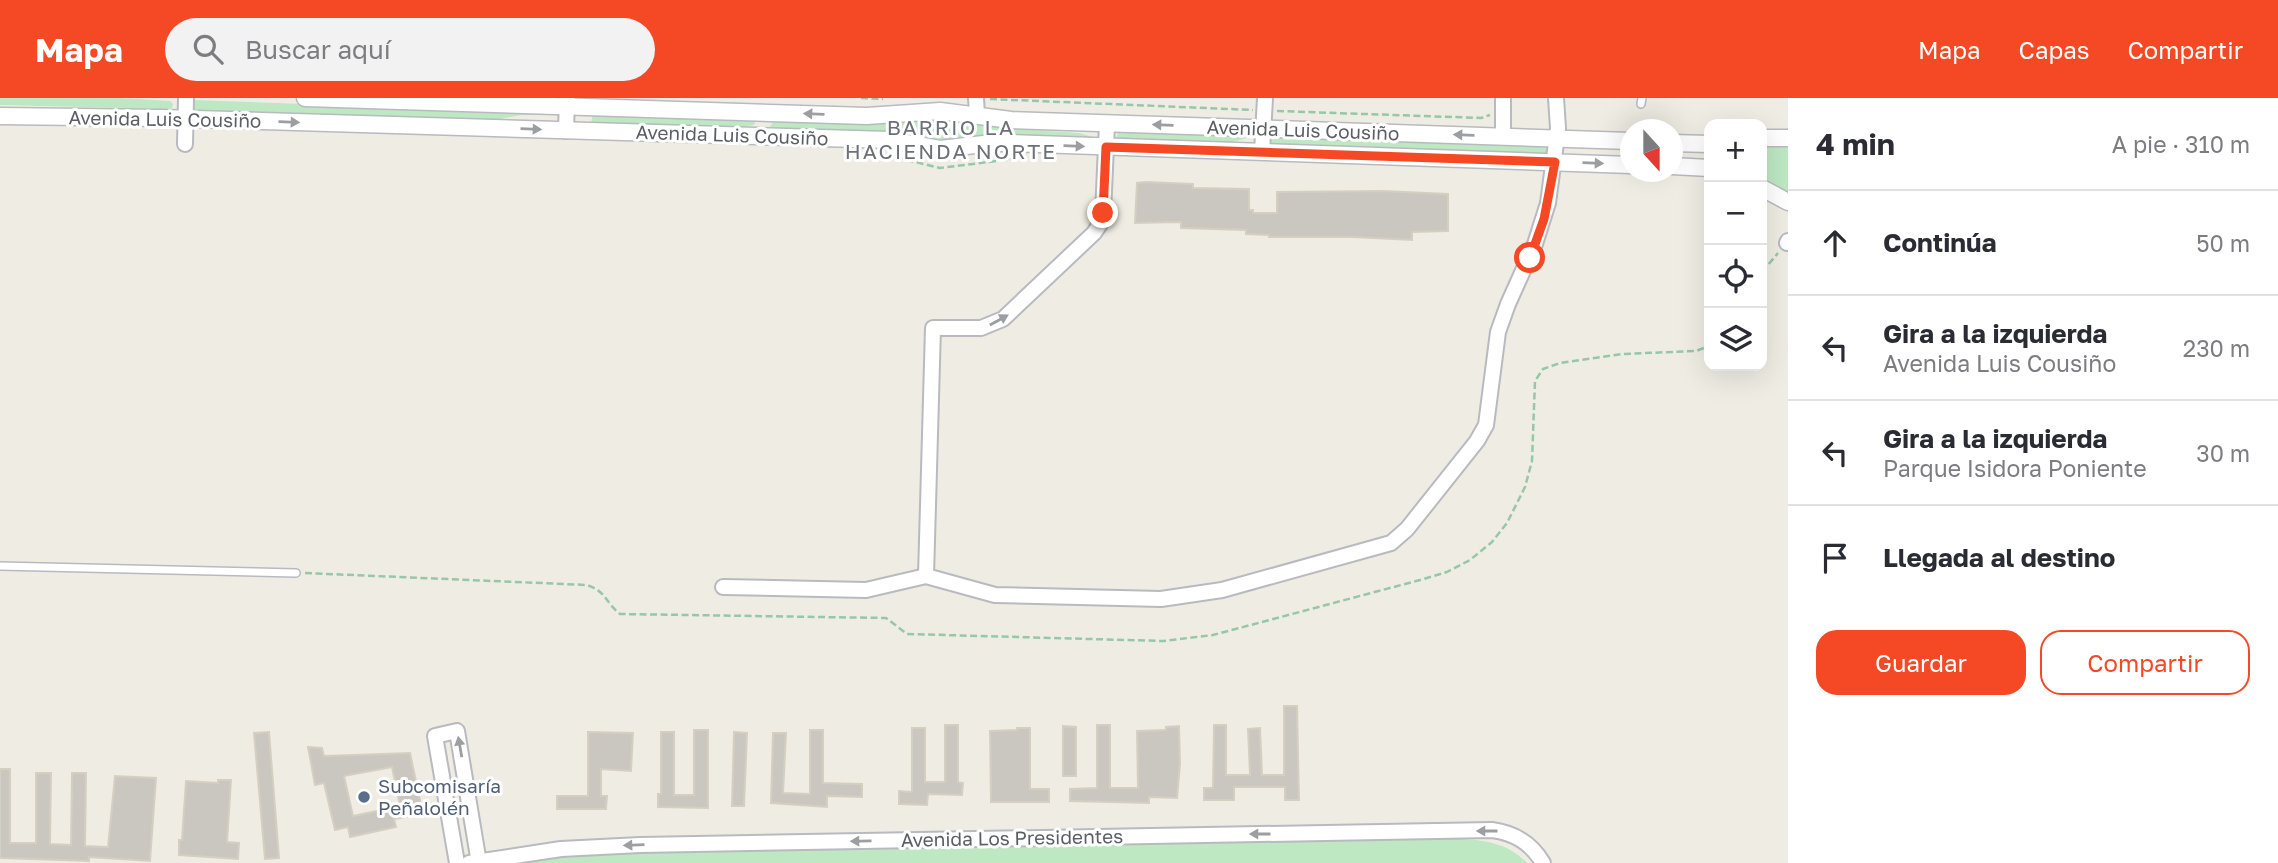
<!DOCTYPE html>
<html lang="es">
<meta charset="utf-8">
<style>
body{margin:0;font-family:"Golos Text",sans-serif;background:#f2f2f3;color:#2b2b33}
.controls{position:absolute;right:21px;top:21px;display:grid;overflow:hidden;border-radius:14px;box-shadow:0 7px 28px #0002}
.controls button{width:63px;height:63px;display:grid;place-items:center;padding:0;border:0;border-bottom:2px solid #e1e1e2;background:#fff;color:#2b2b33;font:35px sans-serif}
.compass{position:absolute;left:1620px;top:21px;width:63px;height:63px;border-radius:50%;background:#fff;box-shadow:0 7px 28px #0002;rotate:159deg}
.stop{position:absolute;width:21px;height:21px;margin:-16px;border:5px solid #f44924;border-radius:50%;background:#fff}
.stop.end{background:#f44924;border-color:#fff;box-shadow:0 2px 7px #0008}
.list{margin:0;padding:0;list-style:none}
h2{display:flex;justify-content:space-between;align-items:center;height:91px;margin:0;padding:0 28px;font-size:30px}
h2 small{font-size:23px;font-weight:400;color:#7c7c81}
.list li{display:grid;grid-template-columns:46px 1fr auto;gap:21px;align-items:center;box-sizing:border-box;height:105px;padding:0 28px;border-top:2px solid #e1e1e2}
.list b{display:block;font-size:26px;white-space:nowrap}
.list p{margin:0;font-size:23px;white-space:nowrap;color:#7c7c81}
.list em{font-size:23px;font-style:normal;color:#7c7c81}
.actions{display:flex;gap:14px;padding:21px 28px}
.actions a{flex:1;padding:16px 0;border:2px solid #f44924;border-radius:21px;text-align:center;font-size:24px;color:#f44924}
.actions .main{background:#f44924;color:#fff}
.icon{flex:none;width:38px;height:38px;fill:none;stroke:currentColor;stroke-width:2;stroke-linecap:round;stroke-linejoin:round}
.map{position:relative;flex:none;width:1788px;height:765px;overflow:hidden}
header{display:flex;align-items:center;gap:42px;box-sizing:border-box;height:98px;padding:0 35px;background:#f44924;color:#fff}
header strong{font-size:33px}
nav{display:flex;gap:38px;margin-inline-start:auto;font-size:24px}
.search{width:490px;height:63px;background:#f2f2f3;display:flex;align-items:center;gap:18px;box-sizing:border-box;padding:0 24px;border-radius:38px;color:#7c7c81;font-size:26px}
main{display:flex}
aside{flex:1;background:#fff}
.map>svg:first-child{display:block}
.green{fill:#bde8c2}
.building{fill:#cac7c0;stroke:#d4d0c1;stroke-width:2;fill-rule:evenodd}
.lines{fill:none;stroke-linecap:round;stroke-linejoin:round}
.service-casing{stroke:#b8bac0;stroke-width:10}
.minor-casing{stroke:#b8bac0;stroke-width:18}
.tertiary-casing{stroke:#b8bac0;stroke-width:19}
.path{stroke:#95c7a8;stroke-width:2.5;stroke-dasharray:7 3.5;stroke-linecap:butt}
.service{stroke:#fff;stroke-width:7}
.minor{stroke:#fff;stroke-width:14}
.tertiary{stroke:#fff;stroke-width:16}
.oneway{fill:#9d9ea2}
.route{stroke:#f44924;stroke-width:9}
.service-dot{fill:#5c6f8a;stroke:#fff;stroke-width:2.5}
.labels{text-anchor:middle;stroke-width:6;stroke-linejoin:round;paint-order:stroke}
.street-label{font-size:19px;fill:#5b5e64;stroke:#fff}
.service-label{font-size:19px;fill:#4e5e75;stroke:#fff;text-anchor:start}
.neighbourhood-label{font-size:21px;letter-spacing:2px;fill:#6c7077;stroke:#fff}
</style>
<header>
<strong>Mapa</strong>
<div class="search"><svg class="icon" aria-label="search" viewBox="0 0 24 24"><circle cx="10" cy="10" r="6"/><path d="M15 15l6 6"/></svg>Buscar aquí</div>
<nav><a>Mapa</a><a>Capas</a><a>Compartir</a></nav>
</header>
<main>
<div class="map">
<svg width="1788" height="765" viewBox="0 0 1788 765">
<rect width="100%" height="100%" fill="#efede3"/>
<!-- green -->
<g class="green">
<polygon points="0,0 121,0 170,3 173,6 172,10 166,11 0,7"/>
<polygon points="194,2 556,15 557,17 521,17 489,23 214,14 191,11 190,6"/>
<polygon points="594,12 751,20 755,25 754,27 731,31 591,25"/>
<polygon points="951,21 1014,31 1079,35 1097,40 1099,44 941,46 775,36 770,28 775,22 874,23"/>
<polygon points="1119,32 1253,35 1252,39 1232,44 1195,46 1117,43 1116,40"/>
<polygon points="1276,38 1544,46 1547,52 1544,57 1273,47 1271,43"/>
<polygon points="1762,47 1788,47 1788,95 1762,83"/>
<path d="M1431,741c34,0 71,-3 96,24h-1034l90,-9z"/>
</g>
<!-- building -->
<g class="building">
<polygon points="1146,84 1193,86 1193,90 1249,91 1249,112 1253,112 1253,115 1277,115 1277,94 1383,93 1448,96 1448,133 1412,134 1412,142 1352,139 1269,139 1269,137 1246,136 1246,132 1181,130 1181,124 1135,125 1137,85"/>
<polygon points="1284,608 1297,608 1299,702 1285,702 1285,689 1234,689 1234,702 1204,702 1204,690 1213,690 1214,627 1226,627 1226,677 1250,677 1248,631 1260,630 1262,677 1284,677"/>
<polygon points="945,627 958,627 958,684 963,685 962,697 928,696 927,707 899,706 899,693 912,694 912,630 925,630 925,684 945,684"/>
<polygon points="1097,627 1110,627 1110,690 1138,690 1137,633 1166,632 1166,629 1179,628 1180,666 1177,700 1149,699 1149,705 1070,703 1070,691 1097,690"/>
<polygon points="1063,628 1076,629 1076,678 1063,678"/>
<polygon points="1017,630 1030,630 1030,691 1049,691 1049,704 991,704 990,633 1017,632"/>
<polygon points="694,632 708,632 708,710 658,709 658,696 661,696 661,634 674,634 674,697 694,697"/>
<polygon points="810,632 823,632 823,685 862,686 862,699 827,698 827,709 771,705 773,635 786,635 783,695 810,696"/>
<polygon points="269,634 279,760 265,761 254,635"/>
<polygon points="588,634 633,635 631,673 601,671 601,698 607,698 606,711 557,711 557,698 588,698"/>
<polygon points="734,634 747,635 744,708 732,708"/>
<path d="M308,649l14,1 2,8 86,-3 13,61 -29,5 2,8 -46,10 -2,-10 -13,3 -11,-47 -9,2zM392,669l8,39 -47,10 -9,-40z"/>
<polygon points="0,671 10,671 10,745 36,745 36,675 51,675 50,746 71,747 72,675 86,675 85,748 108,749 115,678 156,680 150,763 89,759 89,763 0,760"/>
<polygon points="218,682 231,682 227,744 239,745 238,761 179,757 179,742 182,742 186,683 218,685"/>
</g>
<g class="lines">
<defs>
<g id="service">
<polyline points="1641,6 1642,0"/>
<polyline points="0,468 296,475"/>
</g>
<g id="minor">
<polyline points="976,0 977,17"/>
<polyline points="1503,0 1503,39"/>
<polyline points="566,33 567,0"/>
<polyline points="185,46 186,0"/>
<polyline points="1262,54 1265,0"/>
<polyline points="1787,145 1788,143"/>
<polyline points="926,478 933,230 981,230 1003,221 1094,135 1100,126 1103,115 1107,26"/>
<polyline points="723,489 866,492 926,478 995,497 1161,501 1222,492 1391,445 1407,431 1477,343 1486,327 1498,234 1508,206 1535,146 1548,105 1558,30 1556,0"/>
<polyline points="457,765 435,638 457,633 479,765"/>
<path d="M469,765l92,-14 79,-4 852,-15c23,3 39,13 51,33"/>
</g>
<g id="tertiary">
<polyline points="305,0 867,18 940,13 1011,22 1630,43"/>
<polyline points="0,18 161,20 889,42 940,51 992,45 1012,45 1630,67"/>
<polyline points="1762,40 1788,40"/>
<polyline points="1672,45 1709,46"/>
<polyline points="1672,68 1709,70"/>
<polyline points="1762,90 1788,104"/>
</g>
</defs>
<!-- service casing -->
<use href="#service" class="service-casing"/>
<!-- minor casing -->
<use href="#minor" class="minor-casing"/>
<!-- tertiary casing -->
<use href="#tertiary" class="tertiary-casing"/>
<!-- path -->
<g class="path">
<polyline points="861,0 883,1"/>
<polyline points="990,1 1253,12"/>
<polyline points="1277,13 1481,20 1490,17"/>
<polyline points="886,57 940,70 1013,61"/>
<polyline points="1762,174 1778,155"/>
<path d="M305,475l282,12c20,7 17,16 33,29l266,4 21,16 256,7 50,-6 207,-55 27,-8 23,-12 22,-18 15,-19 18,-36 7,-26 3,-80 8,-12 17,-6 62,-9 74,-3 13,-5"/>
</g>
<!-- service -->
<use href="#service" class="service"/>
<!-- minor -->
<use href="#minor" class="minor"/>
<!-- tertiary -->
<use href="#tertiary" class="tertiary"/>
</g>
<!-- one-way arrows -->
<defs><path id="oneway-solid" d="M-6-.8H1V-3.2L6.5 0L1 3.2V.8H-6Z" transform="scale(1.75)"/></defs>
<g class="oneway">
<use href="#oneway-solid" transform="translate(814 16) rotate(-178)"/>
<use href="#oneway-solid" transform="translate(289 24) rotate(2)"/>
<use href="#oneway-solid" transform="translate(1163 27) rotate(-178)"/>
<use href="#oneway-solid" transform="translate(531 31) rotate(2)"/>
<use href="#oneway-solid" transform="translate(1464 37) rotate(-178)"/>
<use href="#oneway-solid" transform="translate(1074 48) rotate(2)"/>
<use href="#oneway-solid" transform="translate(1593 65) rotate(2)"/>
<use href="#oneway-solid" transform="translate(999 222) rotate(-29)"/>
<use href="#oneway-solid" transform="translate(460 649) rotate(-100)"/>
<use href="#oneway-solid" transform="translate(1487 733) rotate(-180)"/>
<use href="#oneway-solid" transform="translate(1260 736) rotate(180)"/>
<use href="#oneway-solid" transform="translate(861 743) rotate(179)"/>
<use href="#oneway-solid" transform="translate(634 747) rotate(178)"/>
</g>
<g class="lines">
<!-- route -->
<polyline class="route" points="1103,115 1106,49 1555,64 1544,121 1530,160"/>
</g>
<!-- markers -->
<circle class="service-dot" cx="364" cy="699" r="7"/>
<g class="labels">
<!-- street labels -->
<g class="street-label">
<text transform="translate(165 21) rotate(1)" y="7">Avenida Luis Cousiño</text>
<text transform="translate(1303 32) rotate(2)" y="7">Avenida Luis Cousiño</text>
<text transform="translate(732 37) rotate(2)" y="7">Avenida Luis Cousiño</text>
<text transform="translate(1012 740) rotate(-1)" y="7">Avenida Los Presidentes</text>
</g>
<!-- service labels -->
<g class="service-label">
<text x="378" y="695">Subcomisaría<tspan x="378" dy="22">Peñalolén</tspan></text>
</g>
<!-- neighbourhood labels -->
<g class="neighbourhood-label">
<text x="951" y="37">BARRIO LA<tspan x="951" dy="24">HACIENDA NORTE</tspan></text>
</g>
</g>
</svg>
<div class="controls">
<button>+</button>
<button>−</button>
<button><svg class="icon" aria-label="locate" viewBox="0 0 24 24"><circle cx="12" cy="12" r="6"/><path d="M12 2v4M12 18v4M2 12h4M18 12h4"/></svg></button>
<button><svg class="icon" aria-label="layers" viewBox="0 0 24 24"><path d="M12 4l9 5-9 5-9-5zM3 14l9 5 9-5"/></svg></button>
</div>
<svg class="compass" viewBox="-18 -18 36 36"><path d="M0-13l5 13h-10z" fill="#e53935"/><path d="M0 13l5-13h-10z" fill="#7c7c81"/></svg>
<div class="stop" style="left:1530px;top:160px"></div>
<div class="stop end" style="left:1103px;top:115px"></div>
</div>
<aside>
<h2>4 min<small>A pie · 310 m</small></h2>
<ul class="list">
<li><svg class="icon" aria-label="ahead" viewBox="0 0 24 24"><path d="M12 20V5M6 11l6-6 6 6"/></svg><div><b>Continúa</b></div><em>50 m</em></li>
<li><svg class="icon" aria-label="left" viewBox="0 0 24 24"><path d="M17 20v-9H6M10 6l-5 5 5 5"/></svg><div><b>Gira a la izquierda</b><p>Avenida Luis Cousiño</p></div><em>230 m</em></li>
<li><svg class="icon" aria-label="left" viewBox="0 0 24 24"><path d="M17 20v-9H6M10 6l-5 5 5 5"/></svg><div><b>Gira a la izquierda</b><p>Parque Isidora Poniente</p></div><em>30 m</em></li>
<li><svg class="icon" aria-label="arrive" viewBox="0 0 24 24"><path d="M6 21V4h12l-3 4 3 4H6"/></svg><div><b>Llegada al destino</b></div></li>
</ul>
<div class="actions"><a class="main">Guardar</a><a>Compartir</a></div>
</aside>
</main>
